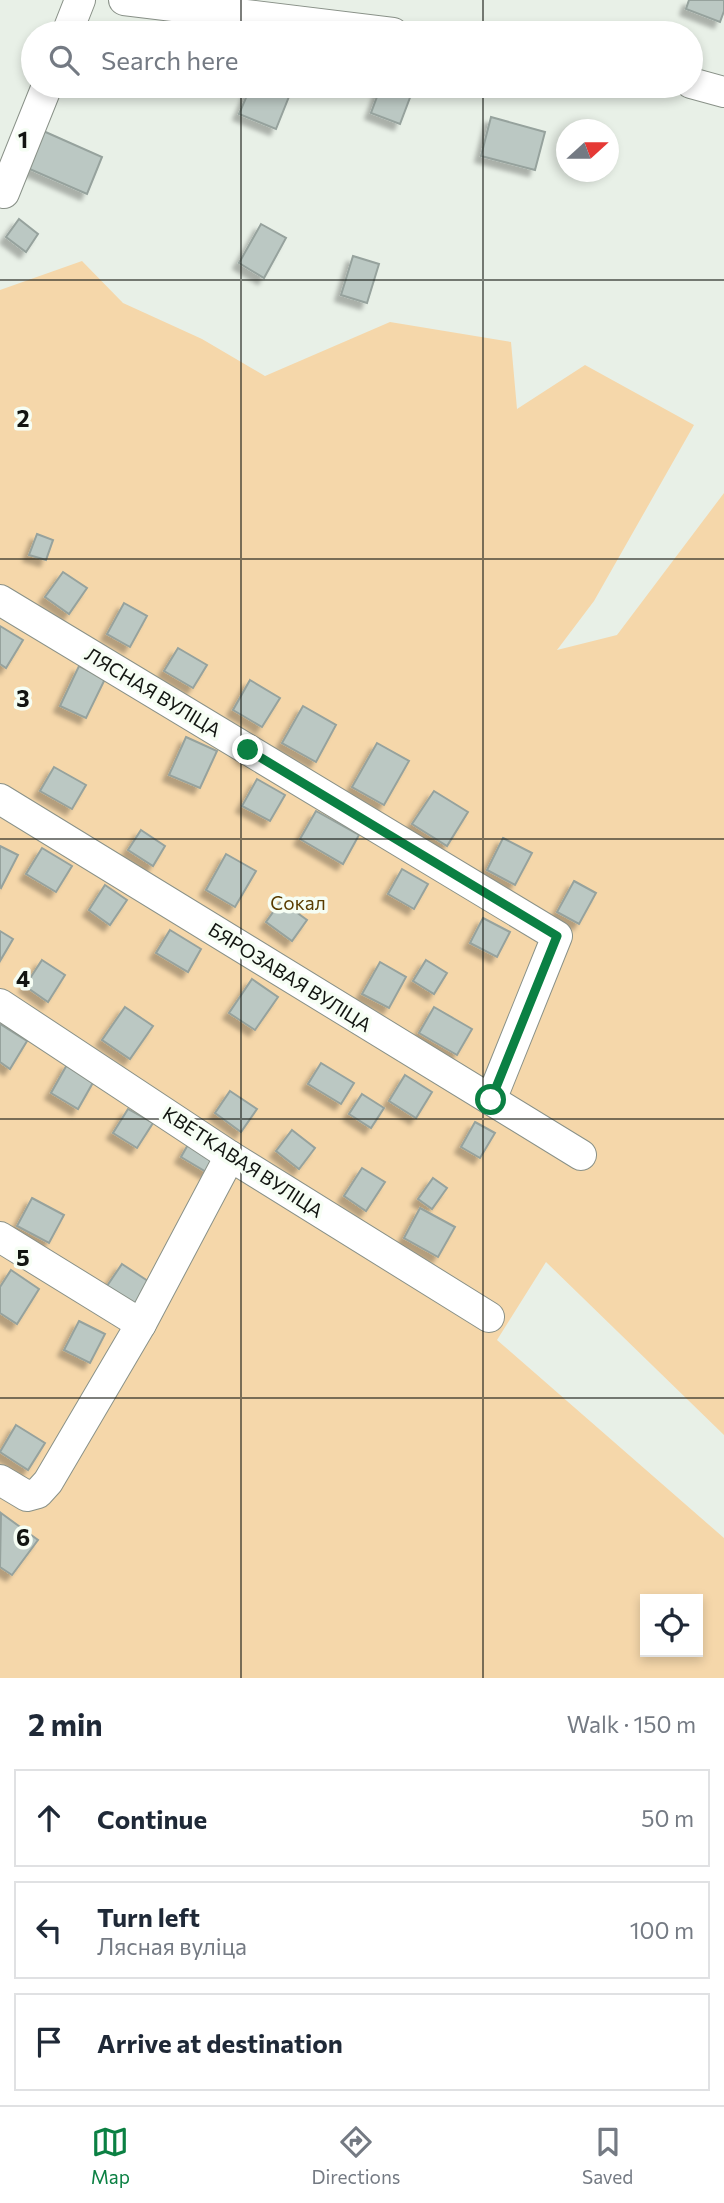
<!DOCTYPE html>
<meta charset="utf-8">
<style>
body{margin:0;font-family:Commissioner,sans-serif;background:#f6f6f7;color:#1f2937}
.controls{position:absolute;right:21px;bottom:21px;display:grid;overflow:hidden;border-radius:0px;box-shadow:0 4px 10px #0003}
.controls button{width:63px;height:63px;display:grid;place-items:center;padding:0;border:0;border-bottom:2px solid #e0e1e3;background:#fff;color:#1f2937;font:35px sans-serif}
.compass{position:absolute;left:556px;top:119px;width:63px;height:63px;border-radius:50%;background:#fff;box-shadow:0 4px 10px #0003;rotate:69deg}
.stop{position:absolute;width:21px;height:21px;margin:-16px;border:5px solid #0b8043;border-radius:50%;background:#fff}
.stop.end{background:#0b8043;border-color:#fff;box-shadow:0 2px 7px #0008}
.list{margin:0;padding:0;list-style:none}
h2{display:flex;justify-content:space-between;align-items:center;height:91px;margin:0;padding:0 28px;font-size:30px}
h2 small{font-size:23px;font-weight:400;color:#747a83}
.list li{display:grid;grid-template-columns:46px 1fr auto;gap:21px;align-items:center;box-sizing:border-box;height:98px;margin:0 14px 14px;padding:0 14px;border:2px solid #e0e1e3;border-radius:0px}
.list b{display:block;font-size:26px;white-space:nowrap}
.list p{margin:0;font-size:23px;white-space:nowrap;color:#747a83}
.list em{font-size:23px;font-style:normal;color:#747a83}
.icon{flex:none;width:38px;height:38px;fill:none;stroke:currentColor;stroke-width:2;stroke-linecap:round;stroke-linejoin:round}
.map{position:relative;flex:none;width:724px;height:1678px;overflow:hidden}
.search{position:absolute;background:#fff;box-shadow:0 4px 10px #0003;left:21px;right:21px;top:21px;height:77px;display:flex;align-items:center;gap:18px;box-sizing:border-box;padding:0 24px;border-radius:38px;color:#747a83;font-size:26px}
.sheet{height:427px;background:#fff}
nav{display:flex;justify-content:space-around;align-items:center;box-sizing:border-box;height:98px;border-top:2px solid #e0e1e3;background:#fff;font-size:19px;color:#747a83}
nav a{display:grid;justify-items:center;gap:4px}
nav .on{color:#0b8043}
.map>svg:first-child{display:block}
.green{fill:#f5d7aa;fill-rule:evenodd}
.building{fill:#bbc8c3;stroke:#96a29d;stroke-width:2;filter:url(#shadow)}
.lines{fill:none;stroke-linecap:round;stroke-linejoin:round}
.minor-casing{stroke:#899188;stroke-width:32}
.minor{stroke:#fff;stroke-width:30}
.route{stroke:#0b8043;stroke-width:9}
.grid{fill:none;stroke:#121511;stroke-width:2;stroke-opacity:0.55}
.labels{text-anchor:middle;stroke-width:7;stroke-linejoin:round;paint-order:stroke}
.street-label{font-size:19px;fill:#121511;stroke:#f6fef4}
.park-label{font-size:19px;fill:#593c00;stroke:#f6fef4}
.grid-label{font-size:23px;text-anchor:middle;font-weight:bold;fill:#121511;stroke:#f6fef4;stroke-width:7;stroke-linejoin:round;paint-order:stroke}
</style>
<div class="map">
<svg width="724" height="1678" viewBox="0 0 724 1678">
<defs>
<filter id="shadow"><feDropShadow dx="-6" dy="6" stdDeviation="2" flood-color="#0004"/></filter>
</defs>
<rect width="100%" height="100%" fill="#e8f0e7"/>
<!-- green -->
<path class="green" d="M82,261l41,42 79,36 63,37 125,-54 121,20 6,67 68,-44 109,60 -100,176 -37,49 60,-15 107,-142v942l-178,-173 -49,78 227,198v140h-724v-1388zM645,1599h53v53h-53z"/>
<!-- building -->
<g class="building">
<polygon points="689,0 724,0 724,11 720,22 686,9"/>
<polygon points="251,86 285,86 292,89 276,129 239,114"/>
<polygon points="381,86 414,87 400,124 371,113"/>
<polygon points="491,117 545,132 535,170 481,156"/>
<polygon points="41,130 102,157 87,194 25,167"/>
<polygon points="19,219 38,234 26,252 6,237"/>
<polygon points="261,224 286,238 264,278 239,263"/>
<polygon points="353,256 379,264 367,303 341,295"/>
<polygon points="37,534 53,540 46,560 29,555"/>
<polygon points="63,572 87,588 69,614 45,597"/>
<polygon points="124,603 147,616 130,647 107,634"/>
<polygon points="0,626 23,640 6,668 0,664"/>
<polygon points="178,648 207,665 193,688 164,671"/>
<polygon points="79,666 105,679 86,718 60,706"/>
<polygon points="250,680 280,698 262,727 233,710"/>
<polygon points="303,706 336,725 316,762 282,743"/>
<polygon points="186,737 217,751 200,788 169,775"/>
<polygon points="377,743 409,761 384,805 352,787"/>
<polygon points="54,767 86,785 72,809 40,791"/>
<polygon points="257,779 285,795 270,821 242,806"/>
<polygon points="434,791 468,812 447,846 412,824"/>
<polygon points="316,811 359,835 343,864 300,839"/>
<polygon points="141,830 165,846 153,866 128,850"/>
<polygon points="503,838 532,853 515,885 487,870"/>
<polygon points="0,846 18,855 1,888 0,887"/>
<polygon points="42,848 72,866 56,892 26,874"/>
<polygon points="226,854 256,871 235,907 206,890"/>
<polygon points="402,869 428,884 414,909 388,894"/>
<polygon points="574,881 596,893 579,924 557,912"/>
<polygon points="105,885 127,900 110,925 89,910"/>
<polygon points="281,901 307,920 292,941 266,922"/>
<polygon points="483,918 510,932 497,957 470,943"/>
<polygon points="170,930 201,949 188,972 156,953"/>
<polygon points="0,931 13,939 0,961"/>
<polygon points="42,960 65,975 48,1002 25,986"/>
<polygon points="426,960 447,973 434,994 413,981"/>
<polygon points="380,962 406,977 389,1008 362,994"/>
<polygon points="252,979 278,997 255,1030 229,1013"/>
<polygon points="125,1007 153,1026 130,1059 102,1040"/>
<polygon points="434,1007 472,1029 457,1055 419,1033"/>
<polygon points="0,1024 27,1041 10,1069 0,1062"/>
<polygon points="68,1063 95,1079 78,1109 51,1093"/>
<polygon points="321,1063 354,1083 341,1104 308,1084"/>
<polygon points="405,1075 432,1092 416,1118 389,1101"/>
<polygon points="230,1091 257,1109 241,1132 215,1113"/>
<polygon points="362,1094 384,1108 371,1128 349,1114"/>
<polygon points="128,1109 153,1123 137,1148 113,1133"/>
<polygon points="475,1122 495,1133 480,1158 461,1147"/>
<polygon points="292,1130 315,1148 299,1169 276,1151"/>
<polygon points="189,1143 216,1159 208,1173 181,1157"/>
<polygon points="362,1168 385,1182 366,1211 344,1196"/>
<polygon points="433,1178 447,1188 432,1209 418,1199"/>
<polygon points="32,1198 64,1215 49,1243 17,1226"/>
<polygon points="420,1208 455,1227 438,1257 404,1238"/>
<polygon points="122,1264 154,1285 138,1307 107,1286"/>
<polygon points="11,1270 39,1289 17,1324 0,1313 0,1287"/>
<polygon points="79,1321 105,1334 90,1363 64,1350"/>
<polygon points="16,1425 45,1443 28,1470 0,1452"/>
<polygon points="1,1513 38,1540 12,1575 0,1567"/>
</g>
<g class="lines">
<defs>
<g id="minor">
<polyline points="124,0 393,33"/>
<polyline points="67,33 80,0"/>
<polyline points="691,83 724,92"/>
<polyline points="4,193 47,86"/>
<polyline points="0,600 557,936 491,1100"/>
<polyline points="0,799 581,1155"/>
<polyline points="0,1004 230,1156 489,1317"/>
<polyline points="0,1237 141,1324"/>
<polyline points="0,1480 27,1496 38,1493 48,1482 141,1324 230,1156"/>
</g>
</defs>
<!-- minor casing -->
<use href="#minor" class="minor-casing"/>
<!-- minor -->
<use href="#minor" class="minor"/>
</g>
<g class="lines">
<!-- route -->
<polyline class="route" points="248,750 557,936 491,1100"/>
</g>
<!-- grid -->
<path class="grid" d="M241,0v33M483,0v33M241,86v1592M483,86v1592M0,280h724M0,559h724M0,839h724M0,1119h724M0,1398h724"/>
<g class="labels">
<!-- street labels -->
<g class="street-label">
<text transform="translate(153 692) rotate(31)" y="7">ЛЯСНАЯ ВУЛІЦА</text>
<text transform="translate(290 977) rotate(32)" y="7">БЯРОЗАВАЯ ВУЛІЦА</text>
<text transform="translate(243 1162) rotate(33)" y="7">КВЕТКАВАЯ ВУЛІЦА</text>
</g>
<!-- park labels -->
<g class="park-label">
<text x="298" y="910">Сокал</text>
</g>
</g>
<g class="grid-label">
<text x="23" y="148">1</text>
<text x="23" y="427">2</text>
<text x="23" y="707">3</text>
<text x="23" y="987">4</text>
<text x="23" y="1266">5</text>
<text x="23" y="1546">6</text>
</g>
</svg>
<div class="controls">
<button><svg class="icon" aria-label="locate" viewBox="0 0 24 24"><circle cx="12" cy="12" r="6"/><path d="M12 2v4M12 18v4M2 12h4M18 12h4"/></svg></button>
</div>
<svg class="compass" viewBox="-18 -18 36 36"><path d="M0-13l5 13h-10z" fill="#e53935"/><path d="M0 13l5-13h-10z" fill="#747a83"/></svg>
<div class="stop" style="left:491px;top:1100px"></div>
<div class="stop end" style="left:248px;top:750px"></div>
<div class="search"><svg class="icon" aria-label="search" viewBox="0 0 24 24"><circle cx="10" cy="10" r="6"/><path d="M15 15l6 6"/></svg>Search here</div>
</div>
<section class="sheet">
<h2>2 min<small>Walk · 150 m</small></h2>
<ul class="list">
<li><svg class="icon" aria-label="ahead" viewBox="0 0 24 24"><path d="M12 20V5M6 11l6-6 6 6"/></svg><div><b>Continue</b></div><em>50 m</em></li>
<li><svg class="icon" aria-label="left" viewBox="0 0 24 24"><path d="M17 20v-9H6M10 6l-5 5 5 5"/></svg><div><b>Turn left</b><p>Лясная вуліца</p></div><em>100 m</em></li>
<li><svg class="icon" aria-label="arrive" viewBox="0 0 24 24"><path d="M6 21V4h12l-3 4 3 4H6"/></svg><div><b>Arrive at destination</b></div></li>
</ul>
</section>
<nav>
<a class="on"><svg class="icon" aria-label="map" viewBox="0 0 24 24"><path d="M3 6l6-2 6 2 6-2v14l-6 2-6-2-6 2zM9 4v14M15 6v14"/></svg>Map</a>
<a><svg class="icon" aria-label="directions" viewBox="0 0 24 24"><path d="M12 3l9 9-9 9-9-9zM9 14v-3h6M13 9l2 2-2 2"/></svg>Directions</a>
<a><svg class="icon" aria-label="saved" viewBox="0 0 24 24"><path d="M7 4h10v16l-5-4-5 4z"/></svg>Saved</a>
</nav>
